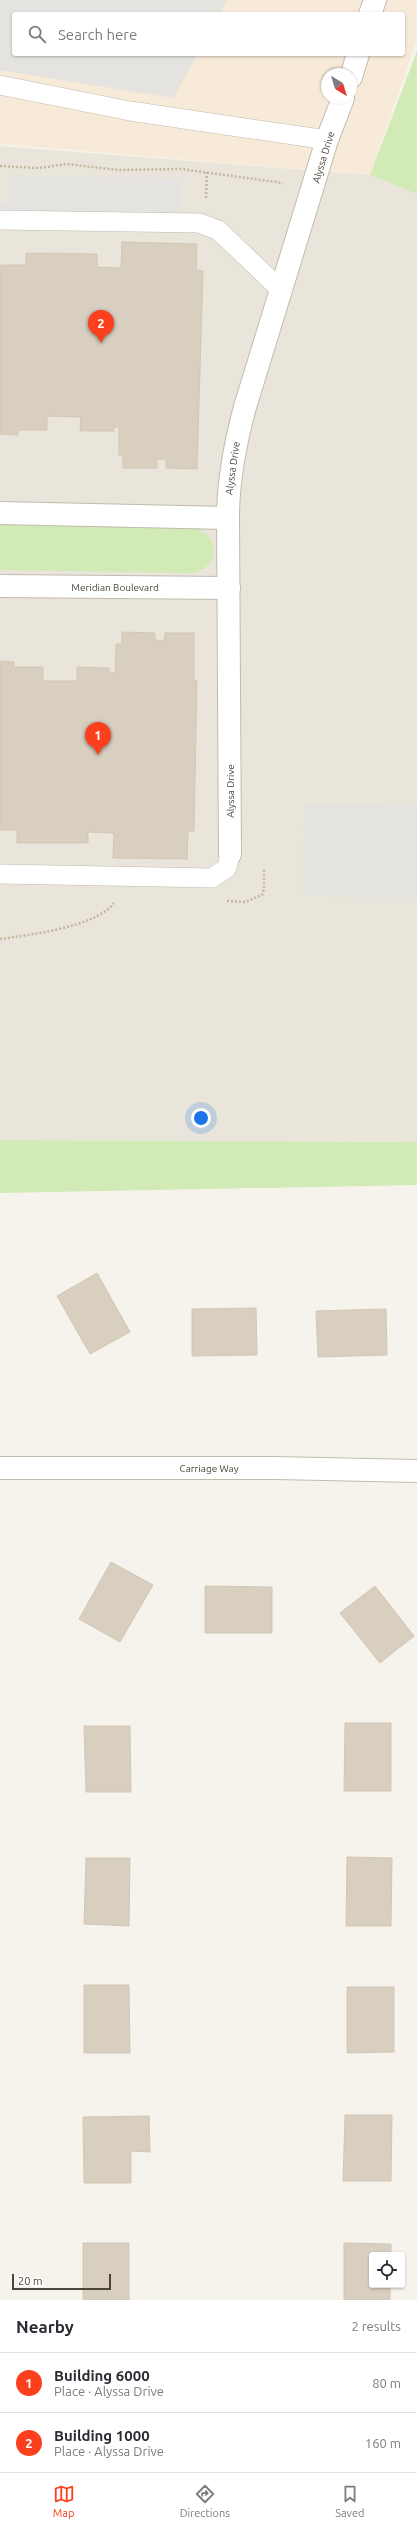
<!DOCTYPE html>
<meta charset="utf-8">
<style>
body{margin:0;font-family:Ubuntu,sans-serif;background:#f7f7f7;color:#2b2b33}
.controls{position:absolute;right:12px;bottom:12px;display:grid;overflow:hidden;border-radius:4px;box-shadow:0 1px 3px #0004}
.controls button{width:36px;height:36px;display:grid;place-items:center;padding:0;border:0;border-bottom:1px solid #e1e1e2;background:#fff;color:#2b2b33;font:20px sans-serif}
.compass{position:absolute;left:321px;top:68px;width:36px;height:36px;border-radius:50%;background:#fff;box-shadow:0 1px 3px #0004;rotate:142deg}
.scale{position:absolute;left:12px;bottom:10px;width:99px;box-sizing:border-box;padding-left:4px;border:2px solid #4b4439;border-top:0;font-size:11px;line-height:14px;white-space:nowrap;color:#4b4439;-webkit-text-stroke:3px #fff;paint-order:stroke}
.you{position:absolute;left:201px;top:1118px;width:14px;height:14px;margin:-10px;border:3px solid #fff;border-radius:50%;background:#1a73e8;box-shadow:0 0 0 6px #1a73e833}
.badge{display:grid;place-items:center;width:26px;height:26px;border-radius:50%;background:#fc3f1d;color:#fff;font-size:13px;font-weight:700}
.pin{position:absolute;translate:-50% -33px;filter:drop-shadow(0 1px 2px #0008)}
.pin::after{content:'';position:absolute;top:21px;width:14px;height:12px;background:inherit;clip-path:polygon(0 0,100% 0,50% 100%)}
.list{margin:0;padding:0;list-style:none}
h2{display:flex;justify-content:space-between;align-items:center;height:52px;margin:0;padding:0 16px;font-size:17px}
h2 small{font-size:13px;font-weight:400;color:#7c7c81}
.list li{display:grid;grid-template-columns:26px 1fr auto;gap:12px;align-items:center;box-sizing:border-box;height:60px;padding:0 16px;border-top:1px solid #e1e1e2}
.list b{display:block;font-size:15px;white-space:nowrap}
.list p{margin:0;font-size:13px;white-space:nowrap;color:#7c7c81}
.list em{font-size:13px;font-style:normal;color:#7c7c81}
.icon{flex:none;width:22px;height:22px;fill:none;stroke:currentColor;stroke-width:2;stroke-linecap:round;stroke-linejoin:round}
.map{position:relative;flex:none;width:417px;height:2300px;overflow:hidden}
.search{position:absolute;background:#fff;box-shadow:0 1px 3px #0004;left:12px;right:12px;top:12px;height:44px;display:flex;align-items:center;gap:10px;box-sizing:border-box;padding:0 14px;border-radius:4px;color:#7c7c81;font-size:15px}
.sheet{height:172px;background:#fff}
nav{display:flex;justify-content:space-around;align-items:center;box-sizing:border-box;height:56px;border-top:1px solid #e1e1e2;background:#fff;font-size:11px;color:#7c7c81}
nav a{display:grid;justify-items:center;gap:2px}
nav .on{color:#fc3f1d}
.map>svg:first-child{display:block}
.residential{fill:#eae5da}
.commercial{fill:#f7ead8;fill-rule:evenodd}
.green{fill:#d2eab5}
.parking{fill:#e5e3e0}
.building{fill:#d8cfc1;stroke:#d3c7b4}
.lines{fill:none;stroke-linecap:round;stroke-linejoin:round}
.service-casing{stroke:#c2bbae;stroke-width:20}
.minor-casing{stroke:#c2bbae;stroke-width:24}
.path{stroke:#c4b79f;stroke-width:2.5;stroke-dasharray:2 2;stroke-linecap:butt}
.service{stroke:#fff;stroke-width:19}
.minor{stroke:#fff;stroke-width:22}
.labels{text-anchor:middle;stroke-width:3;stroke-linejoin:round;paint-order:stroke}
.street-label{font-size:10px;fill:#4b4439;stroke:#fff}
</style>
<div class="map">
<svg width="417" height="2300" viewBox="0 0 417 2300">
<rect width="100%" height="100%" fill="#f6f3ec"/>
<!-- residential -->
<polygon class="residential" points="0,146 370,175 417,194 417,1142 0,1140"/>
<!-- commercial -->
<path class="commercial" d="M0,0h417v39l-47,136 -370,-31zM14,14h389v40h-389zM327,74h24v24h-24z"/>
<!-- green -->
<g class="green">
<polygon points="417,51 417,194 370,175"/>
<path d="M0,524l194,4c27,7 26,39 -1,45l-193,-3z"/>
<polygon points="0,1140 417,1142 417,1185 0,1193"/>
</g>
<!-- parking -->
<g class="parking">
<polygon points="0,0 227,0 220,14 14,14 14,54 198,54 173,98 0,70"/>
<polygon points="10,175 181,178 181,223 0,220 0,204 7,203 9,198"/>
<polygon points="304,804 417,806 417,898 303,896"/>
</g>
<!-- building -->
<g class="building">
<polygon points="122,242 197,244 196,270 203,271 197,469 166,468 166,459 157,459 157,468 123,468 123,455 119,455 119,427 114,427 114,431 80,431 81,417 47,416 47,430 18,430 18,435 0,434 0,265 26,265 26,253 97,254 97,267 121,268"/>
<polygon points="122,632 155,633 155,640 164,641 165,633 194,633 194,681 197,680 194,831 188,831 187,859 113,858 114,833 88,832 88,843 17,843 17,830 0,830 0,661 14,662 14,667 43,667 43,681 77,681 77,667 109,668 109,672 115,673 116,644 122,644"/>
<polygon points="97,1273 130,1332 90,1354 57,1296"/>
<polygon points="256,1308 257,1355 192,1356 192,1309"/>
<polygon points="386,1309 387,1355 318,1357 316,1311"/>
<polygon points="111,1562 153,1585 120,1642 79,1619"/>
<polygon points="205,1586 272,1587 272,1633 205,1633"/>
<polygon points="375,1586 414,1636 380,1663 340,1613"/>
<polygon points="345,1723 391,1723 391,1791 344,1791"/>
<polygon points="84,1726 130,1726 131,1792 86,1792"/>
<polygon points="347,1857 392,1858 391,1926 346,1926"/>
<polygon points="86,1858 130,1858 129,1926 84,1924"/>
<polygon points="84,1985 129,1985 130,2053 84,2053"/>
<polygon points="347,1987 394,1987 394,2052 347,2053"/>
<polygon points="345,2115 392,2115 391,2181 343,2181"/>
<polygon points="149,2116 150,2152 131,2151 131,2183 84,2183 83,2117"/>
<rect x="83" y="2243" width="46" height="57"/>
<polygon points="344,2243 391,2244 391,2255 372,2255 372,2285 390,2285 390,2300 344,2300"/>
</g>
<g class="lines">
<defs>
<g id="service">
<polyline points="0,85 130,111 327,140"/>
<polyline points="0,220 199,223 218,230 282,291"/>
<polyline points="0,874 212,878 227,868 230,854"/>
</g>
<g id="minor">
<polyline points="370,14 375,0"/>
<polyline points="351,77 358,54"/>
<polyline points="0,513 228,518"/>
<polyline points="0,586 229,588"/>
<path d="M230,854l-2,-336c0,-39 7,-74 17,-111l82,-267 16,-42"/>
<polyline points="0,1468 276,1468 417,1471"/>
</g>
</defs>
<!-- service casing -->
<use href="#service" class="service-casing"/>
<!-- minor casing -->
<use href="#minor" class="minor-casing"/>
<!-- path -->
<g class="path">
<polyline points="0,166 39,168 67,164 118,170 181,169 283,183"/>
<polyline points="206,198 207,172"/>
<polyline points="227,901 245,902 262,895 264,889 264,868"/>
<path d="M0,939c29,-4 96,-12 114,-36"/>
</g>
<!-- service -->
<use href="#service" class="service"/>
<!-- minor -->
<use href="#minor" class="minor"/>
</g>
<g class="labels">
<!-- street labels -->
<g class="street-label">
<text transform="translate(323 157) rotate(-73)" y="4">Alyssa Drive</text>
<text transform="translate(232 468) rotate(-82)" y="4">Alyssa Drive</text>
<text x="115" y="591">Meridian Boulevard</text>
<text transform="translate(230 791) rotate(-90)" y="4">Alyssa Drive</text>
<text x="209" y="1472">Carriage Way</text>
</g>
</g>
</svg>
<div class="controls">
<button><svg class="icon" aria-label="locate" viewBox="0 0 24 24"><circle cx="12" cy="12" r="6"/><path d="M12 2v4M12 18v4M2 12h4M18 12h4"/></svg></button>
</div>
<svg class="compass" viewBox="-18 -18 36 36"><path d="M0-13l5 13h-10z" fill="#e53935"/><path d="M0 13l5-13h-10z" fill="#7c7c81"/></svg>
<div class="scale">20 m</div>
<div class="you"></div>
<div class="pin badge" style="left:98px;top:755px">1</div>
<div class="pin badge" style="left:101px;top:343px">2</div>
<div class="search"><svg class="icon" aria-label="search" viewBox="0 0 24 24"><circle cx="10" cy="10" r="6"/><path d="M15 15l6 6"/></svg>Search here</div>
</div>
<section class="sheet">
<h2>Nearby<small>2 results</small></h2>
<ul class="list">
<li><span class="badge">1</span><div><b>Building 6000</b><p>Place · Alyssa Drive</p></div><em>80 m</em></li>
<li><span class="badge">2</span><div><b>Building 1000</b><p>Place · Alyssa Drive</p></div><em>160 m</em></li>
</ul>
</section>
<nav>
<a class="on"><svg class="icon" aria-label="map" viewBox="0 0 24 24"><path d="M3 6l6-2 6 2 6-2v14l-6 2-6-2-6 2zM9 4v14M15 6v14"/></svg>Map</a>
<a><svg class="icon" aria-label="directions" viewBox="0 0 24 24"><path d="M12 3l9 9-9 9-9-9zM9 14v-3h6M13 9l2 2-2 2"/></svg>Directions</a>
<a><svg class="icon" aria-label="saved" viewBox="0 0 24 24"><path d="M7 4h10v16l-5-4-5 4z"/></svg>Saved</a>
</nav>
